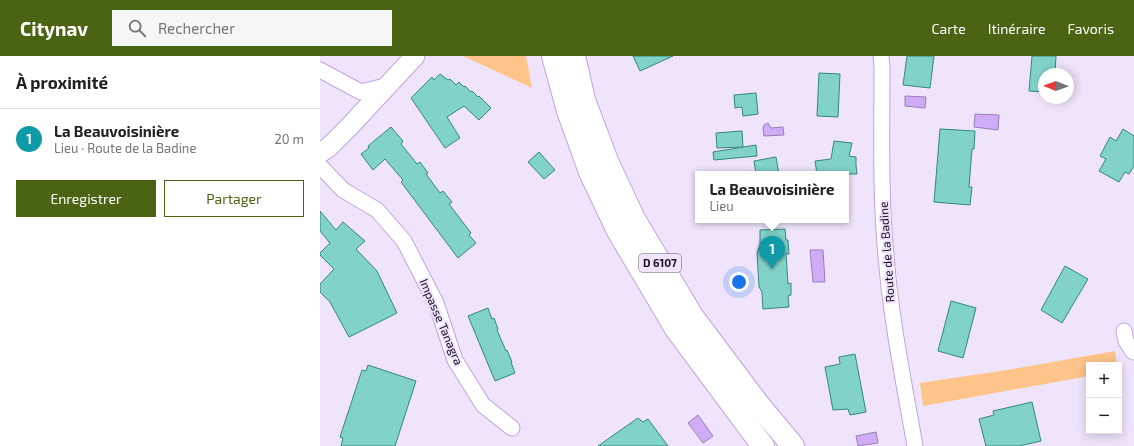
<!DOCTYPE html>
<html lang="fr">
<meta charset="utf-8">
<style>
body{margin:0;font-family:"Exo 2",sans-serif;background:#f6f6f6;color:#202124}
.controls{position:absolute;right:12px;bottom:12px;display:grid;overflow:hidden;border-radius:0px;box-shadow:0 2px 10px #0003}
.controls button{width:36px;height:36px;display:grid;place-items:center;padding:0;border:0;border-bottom:1px solid #e0e0e0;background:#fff;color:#202124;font:20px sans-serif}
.compass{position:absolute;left:718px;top:12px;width:36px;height:36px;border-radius:50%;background:#fff;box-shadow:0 2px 10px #0003;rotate:271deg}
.you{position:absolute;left:419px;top:226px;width:14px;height:14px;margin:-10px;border:3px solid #fff;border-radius:50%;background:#1a73e8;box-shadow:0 0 0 6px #1a73e833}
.badge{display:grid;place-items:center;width:26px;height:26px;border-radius:50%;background:#4a6414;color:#fff;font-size:13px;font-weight:700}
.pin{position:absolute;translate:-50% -33px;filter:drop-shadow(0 1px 2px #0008)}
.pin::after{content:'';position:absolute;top:21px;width:14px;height:12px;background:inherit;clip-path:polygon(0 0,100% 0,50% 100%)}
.popup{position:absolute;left:375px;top:115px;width:154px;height:52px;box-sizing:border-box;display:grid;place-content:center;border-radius:0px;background:#fff;filter:drop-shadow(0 1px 3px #0005);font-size:13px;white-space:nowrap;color:#757577}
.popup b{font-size:15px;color:#202124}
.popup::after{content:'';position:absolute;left:50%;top:100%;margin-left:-8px;border:8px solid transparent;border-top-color:#fff}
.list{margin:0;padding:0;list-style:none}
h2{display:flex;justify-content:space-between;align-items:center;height:52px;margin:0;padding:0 16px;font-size:17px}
h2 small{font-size:13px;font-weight:400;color:#757577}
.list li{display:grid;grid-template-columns:26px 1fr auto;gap:12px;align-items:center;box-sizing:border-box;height:60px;padding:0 16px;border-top:1px solid #e0e0e0}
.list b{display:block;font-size:15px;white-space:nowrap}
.list p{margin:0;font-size:13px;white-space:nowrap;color:#757577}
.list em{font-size:13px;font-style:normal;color:#757577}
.actions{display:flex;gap:8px;padding:12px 16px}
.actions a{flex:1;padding:9px 0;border:1px solid #4a6414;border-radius:0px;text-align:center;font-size:14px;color:#4a6414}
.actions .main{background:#4a6414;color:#fff}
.icon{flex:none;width:22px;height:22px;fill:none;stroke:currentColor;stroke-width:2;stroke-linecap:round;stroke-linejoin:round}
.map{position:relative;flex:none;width:814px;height:390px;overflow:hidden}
header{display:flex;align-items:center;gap:24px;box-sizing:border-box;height:56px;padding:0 20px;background:#4a6414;color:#fff}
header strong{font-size:19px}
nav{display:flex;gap:22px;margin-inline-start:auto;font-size:14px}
.search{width:280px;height:36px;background:#f6f6f6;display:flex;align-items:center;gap:10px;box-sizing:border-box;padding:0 14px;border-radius:0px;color:#757577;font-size:15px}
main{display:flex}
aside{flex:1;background:#fff}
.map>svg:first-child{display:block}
.green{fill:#fec489}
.water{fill:#d0acf6;stroke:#9a7eb8}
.building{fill:#81d2c9;stroke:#33877f}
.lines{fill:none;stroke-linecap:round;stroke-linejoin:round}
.minor-casing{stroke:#c0a5dc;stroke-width:17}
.tertiary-casing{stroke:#c0a5dc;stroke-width:21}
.trunk-casing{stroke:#c0a5dc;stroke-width:24}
.minor{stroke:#fff;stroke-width:15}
.tertiary{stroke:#fff;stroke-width:19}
.trunk{stroke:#fff;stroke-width:22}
.labels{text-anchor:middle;stroke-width:4;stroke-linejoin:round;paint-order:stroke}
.shield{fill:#efe4fb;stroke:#5b5166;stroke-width:1}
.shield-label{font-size:11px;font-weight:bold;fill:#1c1226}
.street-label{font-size:12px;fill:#1c1226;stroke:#efe4fb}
</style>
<header>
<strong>Citynav</strong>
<div class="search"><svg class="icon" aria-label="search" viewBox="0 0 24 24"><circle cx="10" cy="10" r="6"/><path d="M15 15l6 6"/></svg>Rechercher</div>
<nav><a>Carte</a><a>Itinéraire</a><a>Favoris</a></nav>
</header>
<main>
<aside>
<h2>À proximité<small></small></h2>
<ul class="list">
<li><span class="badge" style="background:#0f9aa8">1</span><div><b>La Beauvoisinière</b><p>Lieu · Route de la Badine</p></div><em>20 m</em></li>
</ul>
<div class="actions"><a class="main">Enregistrer</a><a>Partager</a></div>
</aside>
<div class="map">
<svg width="814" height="390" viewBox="0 0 814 390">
<rect width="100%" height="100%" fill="#efe4fb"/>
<!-- green -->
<g class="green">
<polygon points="143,0 206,0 212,32"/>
<polygon points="795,295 797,309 769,309 769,320 603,350 600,327 687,314"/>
</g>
<!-- water -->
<g class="water">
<polygon points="585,40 606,41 605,52 585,50"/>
<polygon points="655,58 679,59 678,74 654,71"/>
<polygon points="448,67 451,72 463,71 464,79 444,80 443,73 444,69"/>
<polygon points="490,194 503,194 505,226 493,226"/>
<polygon points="378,359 393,380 383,387 368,367"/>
<polygon points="556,376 558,387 538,390 536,380"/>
</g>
<!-- building -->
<g class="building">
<polygon points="313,0 353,0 320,15"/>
<polygon points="587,0 614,0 610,32 583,29"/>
<polygon points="712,0 736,0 735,18 724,18 724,36 709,35"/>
<polygon points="499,17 520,18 518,61 497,60"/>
<polygon points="120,18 128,24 130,23 136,29 139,26 144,31 145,30 151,36 152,35 158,41 159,40 171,52 159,64 144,50 127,61 140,82 125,92 91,42 112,21 114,24"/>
<polygon points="436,37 438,58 423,60 422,51 415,52 414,39"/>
<polygon points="71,71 83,85 81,88 97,108 100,106 108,117 106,118 120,137 123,135 132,146 129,148 151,177 149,179 156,187 138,202 81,126 83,124 65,103 53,114 41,98 49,92 48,90"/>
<polygon points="620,73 655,75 654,93 652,93 649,131 652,131 650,149 614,146"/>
<polygon points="803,73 814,80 814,110 809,118 805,116 799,126 779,115 786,103 780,100 790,81 796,85"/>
<polygon points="422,75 423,91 397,92 396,77"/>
<polygon points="514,85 532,87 529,100 536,101 536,109 537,118 497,118 495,105 511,103"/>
<polygon points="436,89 437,100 394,104 393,96"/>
<polygon points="219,96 235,114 224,123 208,106"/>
<polygon points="456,101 459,118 436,118 434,105"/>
<polygon points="0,155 16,174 23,166 45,185 36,193 57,215 77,257 29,281 10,246 0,236 0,228 14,213 0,199 0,197 10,187 0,175"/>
<polygon points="465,173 466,184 468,184 469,198 466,198 468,228 471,227 471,239 468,240 469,251 443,253 442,236 439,231 437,197 440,189 440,174"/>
<polygon points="745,210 768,223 742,267 721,254"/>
<polygon points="631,245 656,252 643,302 618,295"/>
<polygon points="168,252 172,263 174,262 178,273 177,274 186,295 187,294 192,306 191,306 195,317 175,325 148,260"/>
<polygon points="535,298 546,356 530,359 528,353 513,354 505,311 520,308 519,301"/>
<polygon points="48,309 96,325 75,390 21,390 23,382 20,381 42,314 46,315"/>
<polygon points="712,346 721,385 699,390 666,390 659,363 674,359 673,355"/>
<polygon points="318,362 323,366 328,363 348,390 278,390"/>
</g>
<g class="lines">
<defs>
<g id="minor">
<path d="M561,0l1,12c0,62 -2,126 4,188 5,64 18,127 29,190"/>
<polyline points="0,14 41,36 69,29"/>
<polyline points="0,110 23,134 57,154 84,185 116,247 135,304 163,349 192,372"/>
<polyline points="804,275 806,285 813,296 814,295"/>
</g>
<polyline id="tertiary" points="0,97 9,91 28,72 95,0"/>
<g id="trunk">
<polyline points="233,0 248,55 270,116 298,175 356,273 443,390"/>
<polyline points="254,0 264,44 287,105 314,163 372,260 438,348 473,390"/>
</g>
</defs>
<!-- minor casing -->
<use href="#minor" class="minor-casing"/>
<!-- tertiary casing -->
<use href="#tertiary" class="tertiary-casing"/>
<!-- trunk casing -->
<use href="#trunk" class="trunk-casing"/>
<!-- minor -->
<use href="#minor" class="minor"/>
<!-- tertiary -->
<use href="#tertiary" class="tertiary"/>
<!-- trunk -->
<use href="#trunk" class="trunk"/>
</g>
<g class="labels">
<!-- shield labels -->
<rect class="shield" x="319" y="198" width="42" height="18" rx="3"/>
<g class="shield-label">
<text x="340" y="211">D 6107</text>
</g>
<!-- street labels -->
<g class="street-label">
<text transform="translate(567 196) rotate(-94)" y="4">Route de la Badine</text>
<text transform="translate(121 266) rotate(67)" y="4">Impasse Tanagra</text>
</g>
</g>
</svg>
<div class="controls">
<button>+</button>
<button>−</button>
</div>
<svg class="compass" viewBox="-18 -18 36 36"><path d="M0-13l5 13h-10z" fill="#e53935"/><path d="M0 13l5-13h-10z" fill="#757577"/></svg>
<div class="you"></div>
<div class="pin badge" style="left:452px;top:213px;background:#0f9aa8">1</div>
<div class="popup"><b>La Beauvoisinière</b>Lieu</div>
</div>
</main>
